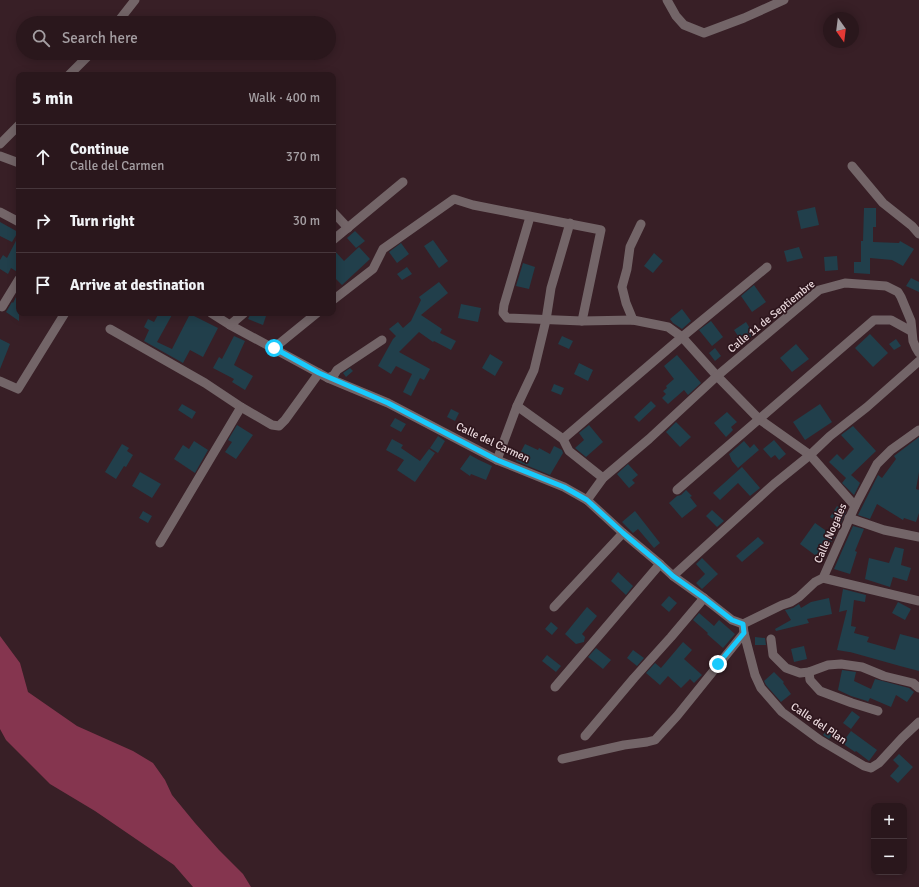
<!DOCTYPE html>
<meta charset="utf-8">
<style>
body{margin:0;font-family:Signika,sans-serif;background:#322025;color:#f1f3f6}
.controls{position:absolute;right:12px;bottom:12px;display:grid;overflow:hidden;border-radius:8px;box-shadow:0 2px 10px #0003}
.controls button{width:36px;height:36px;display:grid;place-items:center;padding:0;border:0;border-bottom:1px solid #46363b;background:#2a171c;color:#f1f3f6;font:20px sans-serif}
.compass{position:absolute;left:823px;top:12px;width:36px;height:36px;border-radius:50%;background:#2a171c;box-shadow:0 2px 10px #0003;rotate:166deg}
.stop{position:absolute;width:12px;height:12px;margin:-9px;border:3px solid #1acafc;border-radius:50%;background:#fff}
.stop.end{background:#1acafc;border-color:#fff;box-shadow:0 1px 4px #0008}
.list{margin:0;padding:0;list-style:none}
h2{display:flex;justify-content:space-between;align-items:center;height:52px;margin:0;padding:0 16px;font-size:17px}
h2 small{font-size:13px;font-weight:400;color:#a59fa3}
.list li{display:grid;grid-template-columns:26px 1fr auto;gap:12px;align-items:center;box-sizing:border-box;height:64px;padding:0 16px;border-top:1px solid #46363b}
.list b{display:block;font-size:15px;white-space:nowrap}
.list p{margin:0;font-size:13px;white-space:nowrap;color:#a59fa3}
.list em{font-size:13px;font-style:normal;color:#a59fa3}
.icon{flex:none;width:22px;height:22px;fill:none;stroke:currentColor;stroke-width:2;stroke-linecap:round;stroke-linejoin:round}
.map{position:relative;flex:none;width:919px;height:887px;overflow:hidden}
.search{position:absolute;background:#2a171c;box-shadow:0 2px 10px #0003;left:16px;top:16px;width:320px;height:44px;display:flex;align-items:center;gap:10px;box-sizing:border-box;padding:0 14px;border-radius:22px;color:#a59fa3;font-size:15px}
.panel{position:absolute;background:#2a171c;box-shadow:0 2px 10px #0003;left:16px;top:72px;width:320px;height:244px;border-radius:8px}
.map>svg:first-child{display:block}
.water{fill:#85354f}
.building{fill:#213f4b}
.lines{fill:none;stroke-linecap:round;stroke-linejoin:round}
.minor{stroke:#736568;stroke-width:9}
.route{stroke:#1acafc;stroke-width:5}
.labels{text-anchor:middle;stroke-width:3.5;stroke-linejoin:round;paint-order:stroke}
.street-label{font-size:11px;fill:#ead8dc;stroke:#2e161d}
</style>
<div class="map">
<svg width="919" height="887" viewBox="0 0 919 887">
<rect width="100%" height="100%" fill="#381f26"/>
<!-- water -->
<polygon class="water" points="0,636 20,663 28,692 77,726 133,751 153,763 165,780 172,795 195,823 219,850 243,874 251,887 193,887 174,865 95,811 50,784 6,740 0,729"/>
<!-- building -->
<g class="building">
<polygon points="815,207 819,225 801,229 797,211"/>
<polygon points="864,208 876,208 876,227 873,227 873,242 899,243 900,241 914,249 903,266 892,260 870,258 870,274 854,273 854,262 861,262 861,241 863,241"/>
<polygon points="0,222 18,232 12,242 0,236"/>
<polygon points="355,231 365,241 356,248 347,238"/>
<polygon points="19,235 19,273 11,268 8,274 0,269 0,260 3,255 7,258"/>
<polygon points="433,240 448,261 439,268 424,246"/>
<polygon points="401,243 409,254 397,263 389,252"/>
<polygon points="359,247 370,259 342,285 333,276 333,249 344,261"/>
<polygon points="799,247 803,258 787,262 784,251"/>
<polygon points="654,253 663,261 653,273 644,266"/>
<polygon points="837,256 838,270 825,271 824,257"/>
<polygon points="523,263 535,267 529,289 516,286"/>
<polygon points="407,267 412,274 402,280 397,274"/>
<polygon points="911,278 919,282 919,292 906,286"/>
<polygon points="439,282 448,293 421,315 442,329 440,333 456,341 451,350 434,341 433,342 419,332 399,352 430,369 424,380 420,378 411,396 403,392 412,374 396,366 391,374 378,366 393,339 396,336 389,329 398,322 403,328 411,321 421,300 419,297"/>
<polygon points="754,285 766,302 752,312 741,296"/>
<polygon points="19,291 19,321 6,312 12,302 13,303"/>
<polygon points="461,304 481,308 478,322 458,318"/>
<polygon points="682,309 691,321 682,329 673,323 670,319"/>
<polygon points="159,313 173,313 157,342 172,349 190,314 218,328 203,357 190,350 183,363 144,341 149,330 144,327 148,319 154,322"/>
<polygon points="251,313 259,313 266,316 263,325 248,319"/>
<polygon points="711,321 723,337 712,346 699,330"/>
<polygon points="746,322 754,335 742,342 734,330"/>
<polygon points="870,334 888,353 873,367 855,348"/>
<polygon points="234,336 245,341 234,365 253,376 245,390 232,382 234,379 213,368 219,357 222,359"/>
<polygon points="562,336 573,341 569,349 558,344"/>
<polygon points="0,339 10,344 0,369"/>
<polygon points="896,339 901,346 894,350 889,344"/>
<polygon points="796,344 809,359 792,372 780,358"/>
<polygon points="715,348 721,356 715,361 709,353"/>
<polygon points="490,354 503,362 495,376 482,368"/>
<polygon points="677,355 701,383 688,395 684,390 668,404 662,398 666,394 663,391 667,388 666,386 674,379 664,366"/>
<polygon points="579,363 593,370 588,381 574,374"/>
<polygon points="350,368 353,371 346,377 343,373"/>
<polygon points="554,384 564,388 561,395 551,391"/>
<polygon points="651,401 656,406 639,422 634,417"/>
<polygon points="182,404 196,412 192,419 178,410"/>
<polygon points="820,404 832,422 805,440 793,422"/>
<polygon points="451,409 459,413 455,421 447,417"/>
<polygon points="727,412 737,422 731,427 733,430 726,437 714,423"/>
<polygon points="395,418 406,424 401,432 390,426"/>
<polygon points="676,422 691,437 680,447 666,432"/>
<polygon points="237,425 253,435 236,459 225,452 232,442 228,440"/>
<polygon points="589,425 603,442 586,457 575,448 584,440 579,433"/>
<polygon points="853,426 876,451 851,475 860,483 854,495 842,483 846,478 829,462 837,454 843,460 854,449 841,435"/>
<polygon points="438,436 445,441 438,453 430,448"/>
<polygon points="919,437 919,472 916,489 919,490 919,513 916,522 904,518 903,520 877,504 870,519 858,515 878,475 882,478 896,459 894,456"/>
<polygon points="392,439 403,445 401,448 420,461 429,449 435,453 415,482 397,470 404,460 386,450"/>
<polygon points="774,440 786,454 779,460 775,455 771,458 763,449"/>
<polygon points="194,441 208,450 195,473 174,459 183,445 189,449"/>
<polygon points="744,441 750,448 754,444 759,450 738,468 732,461 729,454"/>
<polygon points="122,444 129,448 127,451 133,455 126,467 124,466 116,479 105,472"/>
<polygon points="525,444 538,450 539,448 550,454 554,446 562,450 563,453 550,475 516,461"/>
<polygon points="470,455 479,460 492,466 486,480 471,474 470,476 460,469"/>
<polygon points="628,464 638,475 632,480 635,483 629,488 617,474"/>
<polygon points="742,467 760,488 750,496 738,483 720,500 713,493"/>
<polygon points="140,472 161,484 152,498 132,486"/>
<polygon points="686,490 692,496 690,497 697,506 682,518 669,503 677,496 681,495"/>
<polygon points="837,506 846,512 841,523 830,517"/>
<polygon points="712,510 724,521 717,527 706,516"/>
<polygon points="143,511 152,516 148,523 139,518"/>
<polygon points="635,511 660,543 654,548 638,529 633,533 622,522"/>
<polygon points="815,523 835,537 819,558 800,544"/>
<polygon points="853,526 864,529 855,551 857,552 850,574 834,569"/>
<polygon points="758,537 764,543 742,562 736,556"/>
<polygon points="895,547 904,549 901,565 911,568 907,581 893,577 890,587 865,579 869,558 889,563"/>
<polygon points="702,558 718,574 702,589 696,583 705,574 696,564"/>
<polygon points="618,572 633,586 626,595 611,581"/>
<polygon points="843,589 866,595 865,602 854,600 851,626 856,627 854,633 869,637 867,642 895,650 900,634 919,639 919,671 900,666 850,652 849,652 837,650 847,610 839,612"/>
<polygon points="669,596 677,603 669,612 661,605"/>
<polygon points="829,598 832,614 807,619 809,623 776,631 775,629 791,620 785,610 793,608 799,604 801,608 811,602"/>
<polygon points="898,602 911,609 905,620 892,613"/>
<polygon points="587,607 597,616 582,634 585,637 584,642 576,644 565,634"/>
<polygon points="699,613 714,626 719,620 735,634 723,648 707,634 708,633 693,620"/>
<polygon points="551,622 558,628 552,635 545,629"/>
<polygon points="755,637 765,638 766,645 755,645"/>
<polygon points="683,642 692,650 684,659 702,675 694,683 690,679 681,688 668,676 660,685 646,673 655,663 661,668"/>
<polygon points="804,646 807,659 794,662 791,649"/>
<polygon points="596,648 611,660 603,669 588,657"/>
<polygon points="633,650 644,658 637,666 627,658"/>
<polygon points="547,655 561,666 556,672 542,661"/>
<polygon points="842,670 856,672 854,681 871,689 875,679 909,688 914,692 907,702 896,695 891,707 870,698 868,702 867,701 851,696 838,690"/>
<polygon points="774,672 784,682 783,683 791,694 781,702 766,685 764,681"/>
<polygon points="852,711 860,717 851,729 843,723"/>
<polygon points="827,730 833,734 829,739 823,735"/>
<polygon points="851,731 877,750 869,761 856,751 855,752 842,743"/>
<polygon points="899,754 913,767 898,783 890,776 899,766 893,760"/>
</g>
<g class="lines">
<!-- minor -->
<g class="minor">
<polyline points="667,0 676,16 684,25 704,33 744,18 784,0"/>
<polyline points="117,23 135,0"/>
<polyline points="69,75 91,53"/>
<polyline points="0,144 19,125"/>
<polyline points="0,156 19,163"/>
<polyline points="852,166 883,203 912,226 919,234"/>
<polyline points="0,212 19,222"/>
<polyline points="333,212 348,228"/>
<polyline points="530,217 504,305 503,313 507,318 582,321 633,320 668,327 682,337 717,376 759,419 810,455 855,506"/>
<polyline points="333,240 403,182"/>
<polyline points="333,300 373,269 383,249 454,199 473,205 601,230 582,321"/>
<polyline points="2,307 19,279"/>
<polyline points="211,313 230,325 328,378 388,403 497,460 564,487 587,500 623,533 660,564 673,576 704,598 732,620 743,624"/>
<polyline points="633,320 626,303 622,287 627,269 630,247 641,224"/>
<polyline points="230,325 244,313"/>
<polyline points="110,329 205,383 241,407 272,425 279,426 285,420 319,373"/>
<polyline points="274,348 317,313"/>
<polyline points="328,378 334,375 337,370 382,340"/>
<polyline points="0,381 18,389 65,313"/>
<polyline points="517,406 563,439 569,451 603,478"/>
<polyline points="563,439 682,337 767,267"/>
<polyline points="497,460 517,406 534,370 546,320 551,288 570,223"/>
<polyline points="677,490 874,320 891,320 911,331"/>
<polyline points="587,500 603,478 649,439 717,376 819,290 845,283 886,286 898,292 901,297 911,321 913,341 916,348 919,353"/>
<polyline points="849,518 884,530 919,537"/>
<polyline points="160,543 241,407"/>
<polyline points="673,576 774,484 810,455 830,436 867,407 919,361"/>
<polyline points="823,578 919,601"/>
<polyline points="554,607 623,533"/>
<polyline points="743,624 782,605 791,602 799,597 815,582 823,578 855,506 877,464 891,450 919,430"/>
<polyline points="743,624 744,633 755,675 761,688 782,712 820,740 864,766 871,768 879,763 902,738 919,722"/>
<polyline points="771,639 773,655 786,668 800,673 809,672 828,665 841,664 862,667 884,676 913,683 919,688"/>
<polyline points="809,672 810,680 820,691 852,703 878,711"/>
<polyline points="555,687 660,564"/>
<polyline points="585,736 634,678 671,637 704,598"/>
<polyline points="562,759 624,745 647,742 655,740 677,716 744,633"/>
</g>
</g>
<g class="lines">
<!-- route -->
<polyline class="route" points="274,348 319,373 388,403 497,460 564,487 587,500 623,533 660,564 673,576 704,598 732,620 743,624 744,633 718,664"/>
</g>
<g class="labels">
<!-- street labels -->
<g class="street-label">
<text transform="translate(771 316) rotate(-39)" y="4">Calle 11 de Septiembre</text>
<text transform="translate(493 442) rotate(25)" y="4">Calle del Carmen</text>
<text transform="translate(830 533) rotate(-66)" y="4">Calle Nogales</text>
<text transform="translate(819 723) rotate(34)" y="4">Calle del Plan</text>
</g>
</g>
</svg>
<div class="controls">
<button>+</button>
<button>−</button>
</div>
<svg class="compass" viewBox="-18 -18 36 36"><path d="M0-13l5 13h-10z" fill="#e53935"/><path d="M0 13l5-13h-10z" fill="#a59fa3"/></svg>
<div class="stop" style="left:274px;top:348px"></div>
<div class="stop end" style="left:718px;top:664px"></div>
<div class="search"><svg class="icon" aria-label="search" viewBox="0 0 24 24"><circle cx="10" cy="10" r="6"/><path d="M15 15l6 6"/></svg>Search here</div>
<section class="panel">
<h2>5 min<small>Walk · 400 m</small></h2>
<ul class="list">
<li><svg class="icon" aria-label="ahead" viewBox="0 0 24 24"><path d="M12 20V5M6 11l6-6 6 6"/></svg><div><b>Continue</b><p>Calle del Carmen</p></div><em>370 m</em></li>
<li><svg class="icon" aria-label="right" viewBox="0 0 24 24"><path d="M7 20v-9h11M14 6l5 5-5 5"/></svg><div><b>Turn right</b></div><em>30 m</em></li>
<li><svg class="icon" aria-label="arrive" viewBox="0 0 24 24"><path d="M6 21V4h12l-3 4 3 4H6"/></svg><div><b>Arrive at destination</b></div></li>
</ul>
</section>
</div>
